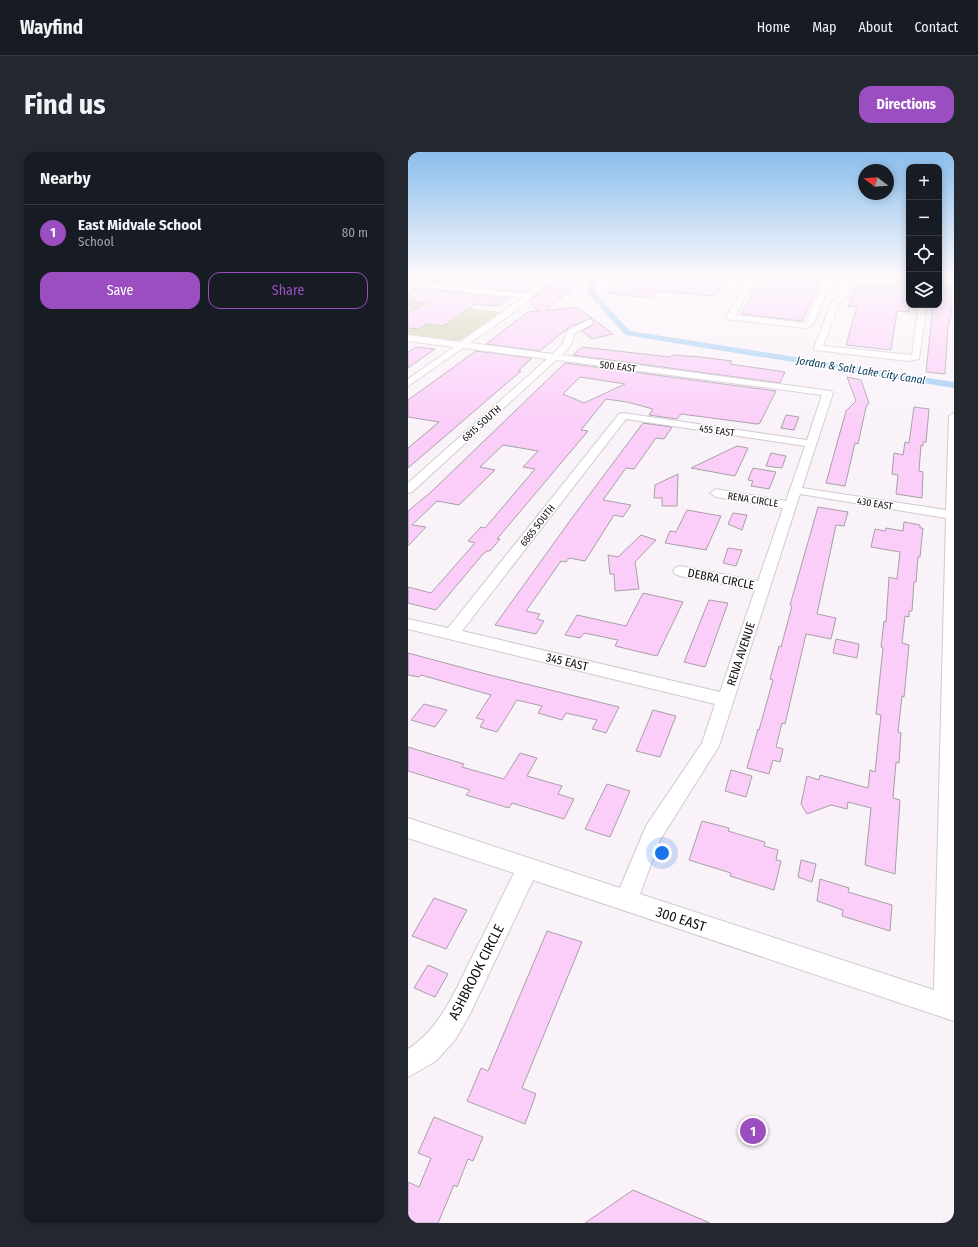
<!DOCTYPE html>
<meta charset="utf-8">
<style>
body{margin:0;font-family:"Fira Sans Condensed",sans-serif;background:#242831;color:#f1f3f6}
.controls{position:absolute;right:12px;top:12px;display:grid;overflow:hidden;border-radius:8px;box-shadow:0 2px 10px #0003}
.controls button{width:36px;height:36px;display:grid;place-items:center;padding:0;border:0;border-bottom:1px solid #363941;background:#171b24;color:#f1f3f6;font:20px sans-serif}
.compass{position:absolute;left:450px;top:12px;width:36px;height:36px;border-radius:50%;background:#171b24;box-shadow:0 2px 10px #0003;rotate:287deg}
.you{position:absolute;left:254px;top:701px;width:14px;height:14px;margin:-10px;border:3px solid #fff;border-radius:50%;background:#1a73e8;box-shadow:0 0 0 6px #1a73e833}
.badge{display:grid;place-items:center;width:26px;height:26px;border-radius:50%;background:#9a4ec0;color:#fff;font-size:13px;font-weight:700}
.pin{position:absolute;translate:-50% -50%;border:2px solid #fff;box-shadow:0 1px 4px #0006}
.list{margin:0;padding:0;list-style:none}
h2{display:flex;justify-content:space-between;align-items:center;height:52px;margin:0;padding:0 16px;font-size:17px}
h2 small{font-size:13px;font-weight:400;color:#9ea1a6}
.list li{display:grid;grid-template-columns:26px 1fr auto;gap:12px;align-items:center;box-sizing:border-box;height:56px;padding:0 16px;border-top:1px solid #363941}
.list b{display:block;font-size:15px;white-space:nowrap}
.list p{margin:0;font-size:13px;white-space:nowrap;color:#9ea1a6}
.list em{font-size:13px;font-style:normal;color:#9ea1a6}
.actions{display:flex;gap:8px;padding:12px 16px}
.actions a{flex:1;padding:9px 0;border:1px solid #9a4ec0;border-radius:12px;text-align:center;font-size:14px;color:#9a4ec0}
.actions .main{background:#9a4ec0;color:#fff}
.icon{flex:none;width:22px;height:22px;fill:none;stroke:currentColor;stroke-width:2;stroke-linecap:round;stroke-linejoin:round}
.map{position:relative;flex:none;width:546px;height:1071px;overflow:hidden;border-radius:12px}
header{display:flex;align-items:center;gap:24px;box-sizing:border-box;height:56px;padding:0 20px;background:#171b24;border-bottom:1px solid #363941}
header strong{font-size:19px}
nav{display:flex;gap:22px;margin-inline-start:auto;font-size:14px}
.intro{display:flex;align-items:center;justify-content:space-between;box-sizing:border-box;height:96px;padding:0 24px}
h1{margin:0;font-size:28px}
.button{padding:10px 18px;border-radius:12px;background:#9a4ec0;color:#fff;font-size:14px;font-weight:700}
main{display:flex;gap:24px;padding:0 24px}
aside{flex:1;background:#171b24;border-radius:12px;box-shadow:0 2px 10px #0003}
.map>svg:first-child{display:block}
.green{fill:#cacea3}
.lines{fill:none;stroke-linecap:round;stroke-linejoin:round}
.canal{fill:#9dccf4;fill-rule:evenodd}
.building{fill:#fbcdf9;stroke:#a7a0a6;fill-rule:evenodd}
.minor-casing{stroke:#d0c9d0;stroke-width:2}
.minor{fill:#fff;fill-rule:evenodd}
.labels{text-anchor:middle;stroke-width:3;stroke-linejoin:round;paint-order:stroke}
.far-street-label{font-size:10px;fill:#110e10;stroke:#fff}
.far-water-label{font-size:11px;font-style:italic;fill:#00375d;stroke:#fff}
.street-label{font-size:12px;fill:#110e10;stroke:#fff}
.near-street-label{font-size:14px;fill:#110e10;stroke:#fff}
</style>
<header>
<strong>Wayfind</strong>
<nav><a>Home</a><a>Map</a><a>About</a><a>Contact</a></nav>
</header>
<div class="intro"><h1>Find us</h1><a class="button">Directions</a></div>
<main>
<aside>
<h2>Nearby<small></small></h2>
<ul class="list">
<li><span class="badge">1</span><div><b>East Midvale School</b><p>School</p></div><em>80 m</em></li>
</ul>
<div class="actions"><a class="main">Save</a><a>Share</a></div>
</aside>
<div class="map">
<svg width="546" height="1071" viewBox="0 0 546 1071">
<rect width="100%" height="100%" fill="#faf2f9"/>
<!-- green -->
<polygon class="green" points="0,149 94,160 53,188 44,189 0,183"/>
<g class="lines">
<!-- canal -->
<polygon class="canal" points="188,125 195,125 189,131 186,140 222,179 546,230 546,236 217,183 179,140 183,130"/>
</g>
<!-- building -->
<g class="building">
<polygon points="28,125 97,132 110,133 105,125 136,126 119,140 114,138 112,140 20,130"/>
<polygon points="219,125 323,125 306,144 251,139 244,146 200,141"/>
<polygon points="355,125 389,128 390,125 413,128 394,169 333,162"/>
<polygon points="488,125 501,125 501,160 489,159 483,198 438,193 449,155 440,154 448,132 488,136"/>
<polygon points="147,127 172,130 137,159 168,155 184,166 167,173 165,172 132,199 78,192 120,160 133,159 129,158 122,149"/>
<polygon points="531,135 543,136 543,163 540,174 537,222 518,220 525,153 531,153"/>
<polygon points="9,136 103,146 92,154 68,152 35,174 19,172 11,177 0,176 0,161 18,151 0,149 0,141"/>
<polygon points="185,167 205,182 184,187 174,179 185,173"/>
<polygon points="8,195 27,197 0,216 0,200"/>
<polygon points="174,195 262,205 264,203 292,205 324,209 322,212 377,220 372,231 165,203"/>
<polygon points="68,199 124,206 110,219 113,219 0,316 0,296 31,270 0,265 0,248"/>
<path d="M157,211l211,28 -16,32 -3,1 -76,-10 -4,5 -28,-4 4,-6 -26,-7 -21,-3 -25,31 7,1 -91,108h3l-10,12h-3l-4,3 -47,56 -28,-7v-16l23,6 44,-50 -7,-2 13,-14 4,1 50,-59 -12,-2 15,-16 -35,-6 -23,22 15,3 -36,35 -22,-4 -25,24 14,2 -18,19v-35l23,-19zM172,225l45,7 -41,19 -21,-9z"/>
<polygon points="439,225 453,228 461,251 458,255 450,292 447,291 437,334 418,331 438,259 448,249"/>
<polygon points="506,255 521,257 518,290 515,290 515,294 513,293 511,319 515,320 514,346 488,342 490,323 484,322 486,301 495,303 497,290 501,291"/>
<polygon points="378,263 391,265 386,278 373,276"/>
<polygon points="235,271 264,275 256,287 248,286 226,317 218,316 195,348 223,353 215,365 206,363 177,409 161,406 158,410 153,409 118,459 132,462 129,467 136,469 128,482 87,473 164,366"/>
<polygon points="329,294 340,296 327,324 283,316"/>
<polygon points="363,301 378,304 374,316 358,314"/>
<polygon points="345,316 368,320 361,337 343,334 345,329 340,328"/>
<polygon points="270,322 269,354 254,354 254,346 246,346 247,333"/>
<polygon points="410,355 440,360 436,374 428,373 409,462 428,466 423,487 398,482 377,572 374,571 368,595 375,597 372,610 365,608 361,622 339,616 350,577 351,578 365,528 362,527 371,494 373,495 384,454 382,453"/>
<polygon points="279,358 313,364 298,398 257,391 262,379 268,380"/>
<polygon points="325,361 339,363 334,378 320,372"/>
<polygon points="496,370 512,373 512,376 515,376 512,405 510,405 508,430 506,430 504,459 501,459 501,465 497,464 494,491 501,493 496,545 494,544 490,580 493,581 491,611 488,610 485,646 492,648 487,722 457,713 463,656 440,650 439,657 423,653 399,662 393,652 399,624 411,628 412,623 460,636 462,618 467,620 473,563 468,562 475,496 473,495 476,469 478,470 481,425 489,427 492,400 463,395 467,377 477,379 478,376 495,379"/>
<polygon points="233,383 248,388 227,410 231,437 207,439 206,422 202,422 200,403 210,405"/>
<polygon points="320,396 334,398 328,414 315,411"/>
<polygon points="235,441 275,450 249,504 207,494 210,488 176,481 172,486 157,483 169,463 218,474"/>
<polygon points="301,448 320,451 297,515 276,510"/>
<polygon points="428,487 451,492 449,506 425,501"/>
<polygon points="0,501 82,523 211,555 198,581 184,577 189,568 158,561 154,568 130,561 134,554 109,548 89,580 72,575 76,568 68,566 83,543 13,523 11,525 0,523"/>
<polygon points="16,552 39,558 27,575 3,568"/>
<polygon points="245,558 268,564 252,605 228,599"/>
<polygon points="0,595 56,612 54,615 96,627 112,601 129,606 119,624 154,634 150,642 166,647 156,667 104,651 101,656 58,643 62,638 0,619"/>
<polygon points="323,618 344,624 338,645 317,639"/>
<polygon points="199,632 222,639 202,685 177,677"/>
<polygon points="294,669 321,676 320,679 357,690 356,694 370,698 368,708 373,709 366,738 322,724 323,721 281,708"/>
<polygon points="393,708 408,712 404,730 390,725"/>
<polygon points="412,727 441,736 440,740 484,753 482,779 434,764 435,758 409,749"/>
<polygon points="26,746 59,758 38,797 4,784"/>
<polygon points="139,779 174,790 114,936 128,942 117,972 59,949 73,916 80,919"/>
<polygon points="20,813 40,822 27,845 6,836"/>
<polygon points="26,965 75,985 65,1009 60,1007 49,1035 46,1033 30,1071 0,1071 0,1030 11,1035 23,1006 10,1001"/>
<polygon points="225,1038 302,1071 177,1071"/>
</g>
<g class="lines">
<defs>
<g id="minor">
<path d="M140,125h8l-43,36 -43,30 82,11 10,-9 6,-15 21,-10h3v4l-17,9 -5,13 -9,9 270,36 2,2 -31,95 144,22 3,-94 5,-3v608l-421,-141 -63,134 -15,26 -19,21 -28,16v-28c33,-21 48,-60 65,-94 14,-27 27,-54 41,-82l-106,-35v-20l212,70 26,-62 56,-83 13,-39 -307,-75v-10l40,9 171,-214 4,-1 184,27 15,-45 -266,-35 -144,132 -4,1v-10l139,-124 -84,-11 -55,38v-7l46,-32 -46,-6v-6l52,7 62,-44 -114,-13v-4l119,13zM218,267l179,27 -19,55 -70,-12 -6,4 6,4 67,11 -25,73 -78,-15 -5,2 -2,3 2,3 5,2 75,14 -35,102 -258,-61zM392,342l146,24 -12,472 -294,-96 20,-54 59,-94z"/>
<polygon points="328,125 335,125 316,152 310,152 309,150"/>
<polygon points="344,125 351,125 327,163 397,171 418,125 425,125 406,171 399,176 319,167 318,165"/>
<polygon points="433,125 440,125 437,133 442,138 438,147 431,150 415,194 504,203 510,159 504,153 513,153 518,158 511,207 499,209 407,198 406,196 424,149 432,144 434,138 429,134"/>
</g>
</defs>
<!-- minor casing -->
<use href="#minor" class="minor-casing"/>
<!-- minor -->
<use href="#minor" class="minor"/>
</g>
<!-- sky -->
<linearGradient id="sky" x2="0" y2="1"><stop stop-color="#8abeed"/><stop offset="0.45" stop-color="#fdf9fc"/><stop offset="1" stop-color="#fdf9fc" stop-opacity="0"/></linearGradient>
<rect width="546" height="275" fill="url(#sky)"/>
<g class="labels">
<!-- far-street labels -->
<g class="far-street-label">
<text transform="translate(210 214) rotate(7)" y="4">500 EAST</text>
<text transform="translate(73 271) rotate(-42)" y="4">6815 SOUTH</text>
<text transform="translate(309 278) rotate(8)" y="4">455 EAST</text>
<text transform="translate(345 347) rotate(9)" y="4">RENA CIRCLE</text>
<text transform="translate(467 351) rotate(9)" y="4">430 EAST</text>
<text transform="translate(129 373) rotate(-52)" y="4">6865 SOUTH</text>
</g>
<!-- far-water labels -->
<g class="far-water-label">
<text transform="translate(453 218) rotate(9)" y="4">Jordan &amp; Salt Lake City Canal</text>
</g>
<!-- street labels -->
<g class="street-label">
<text transform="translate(313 427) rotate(11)" y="4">DEBRA CIRCLE</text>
<text transform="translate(333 502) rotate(-72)" y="4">RENA AVENUE</text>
<text transform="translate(159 510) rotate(13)" y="4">345 EAST</text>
</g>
<!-- near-street labels -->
<g class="near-street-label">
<text transform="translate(273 767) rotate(18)" y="5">300 EAST</text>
<text transform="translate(68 820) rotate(-63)" y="5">ASHBROOK CIRCLE</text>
</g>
</g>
</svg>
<div class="controls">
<button>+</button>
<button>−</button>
<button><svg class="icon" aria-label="locate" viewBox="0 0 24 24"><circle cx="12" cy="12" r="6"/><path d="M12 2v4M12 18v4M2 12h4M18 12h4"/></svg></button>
<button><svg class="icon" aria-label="layers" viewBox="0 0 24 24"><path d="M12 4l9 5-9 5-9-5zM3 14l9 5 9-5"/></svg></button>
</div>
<svg class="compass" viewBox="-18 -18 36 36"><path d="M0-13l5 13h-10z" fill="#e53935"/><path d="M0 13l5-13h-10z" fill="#9ea1a6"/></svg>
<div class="you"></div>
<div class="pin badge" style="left:345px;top:979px">1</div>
</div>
</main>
